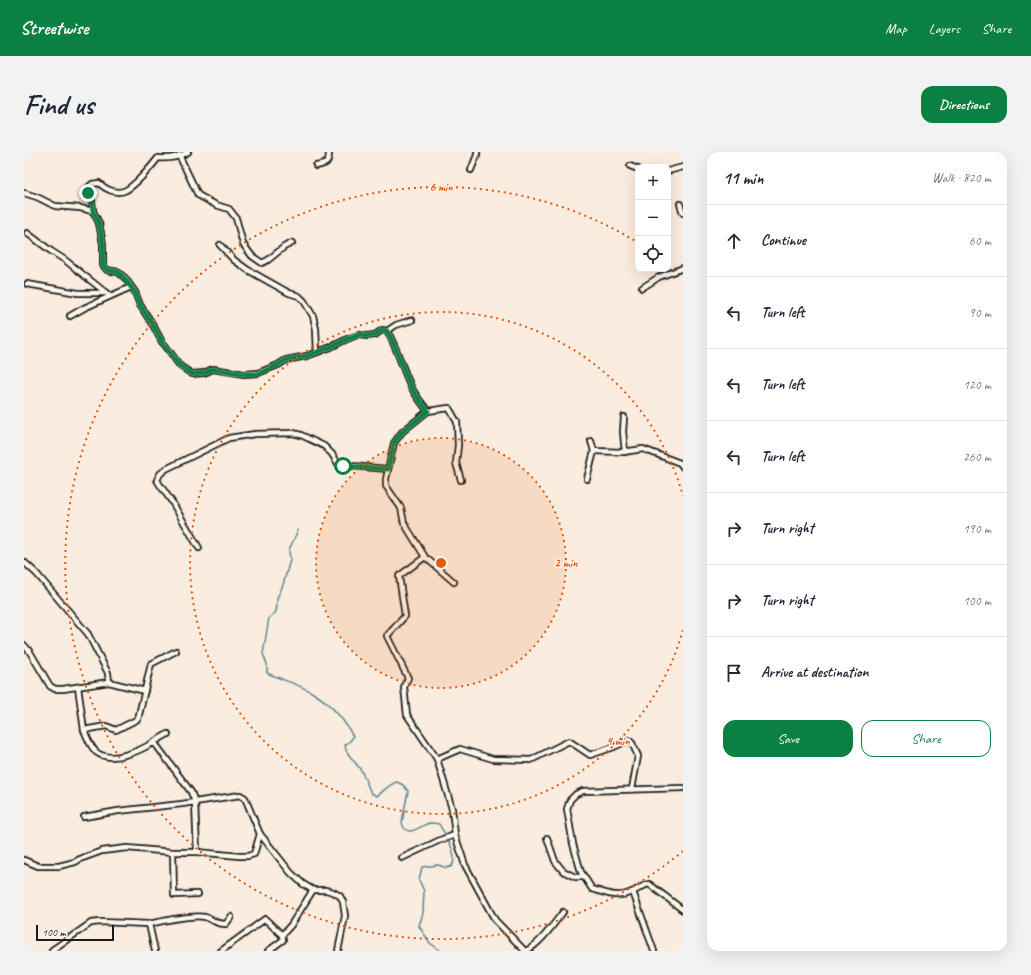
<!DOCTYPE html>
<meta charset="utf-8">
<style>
body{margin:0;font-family:Caveat,sans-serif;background:#f2f2f3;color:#1f2937}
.controls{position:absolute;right:12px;top:12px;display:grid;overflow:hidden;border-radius:8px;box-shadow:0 4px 16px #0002}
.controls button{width:36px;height:36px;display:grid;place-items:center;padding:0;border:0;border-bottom:1px solid #e0e1e3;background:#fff;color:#1f2937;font:20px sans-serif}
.scale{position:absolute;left:12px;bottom:10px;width:78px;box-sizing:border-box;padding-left:4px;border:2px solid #1c1c1c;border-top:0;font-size:11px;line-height:14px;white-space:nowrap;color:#1c1c1c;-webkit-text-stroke:3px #fbf7ec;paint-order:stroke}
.stop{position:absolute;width:12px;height:12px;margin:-9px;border:3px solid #0b8043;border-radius:50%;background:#fff}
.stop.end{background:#0b8043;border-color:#fff;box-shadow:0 1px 4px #0008}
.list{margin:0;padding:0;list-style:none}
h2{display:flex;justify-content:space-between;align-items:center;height:52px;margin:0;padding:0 16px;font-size:17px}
h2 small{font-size:13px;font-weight:400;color:#747a83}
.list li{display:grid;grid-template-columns:26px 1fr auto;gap:12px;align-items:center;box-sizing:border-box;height:72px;padding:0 16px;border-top:1px solid #e0e1e3}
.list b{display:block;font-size:15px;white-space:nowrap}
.list em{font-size:13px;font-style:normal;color:#747a83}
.actions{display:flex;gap:8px;padding:12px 16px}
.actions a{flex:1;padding:9px 0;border:1px solid #0b8043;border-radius:12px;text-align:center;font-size:14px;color:#0b8043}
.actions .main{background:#0b8043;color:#fff}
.icon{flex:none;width:22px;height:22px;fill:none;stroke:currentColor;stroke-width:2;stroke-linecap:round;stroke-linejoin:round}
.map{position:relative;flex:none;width:659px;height:799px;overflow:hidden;border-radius:12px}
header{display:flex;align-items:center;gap:24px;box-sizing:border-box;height:56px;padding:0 20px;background:#0b8043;color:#fff}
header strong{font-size:19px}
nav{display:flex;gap:22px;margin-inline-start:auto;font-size:14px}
.intro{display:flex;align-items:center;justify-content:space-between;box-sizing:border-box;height:96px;padding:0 24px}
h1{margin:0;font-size:28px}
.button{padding:10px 18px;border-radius:12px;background:#0b8043;color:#fff;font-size:14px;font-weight:700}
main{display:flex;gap:24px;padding:0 24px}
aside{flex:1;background:#fff;border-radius:12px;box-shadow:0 4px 16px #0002}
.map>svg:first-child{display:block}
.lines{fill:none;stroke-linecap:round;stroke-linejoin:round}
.stream{stroke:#5a8695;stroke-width:1.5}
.minor-casing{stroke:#1c1c1c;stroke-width:8}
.minor{stroke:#fbf7ec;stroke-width:4.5}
.route{stroke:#0b8043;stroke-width:5}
.ring{fill:none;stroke:#e8590c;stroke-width:2;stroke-dasharray:2 4}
.centre{fill:#e8590c;stroke:#fbf7ec;stroke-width:2}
.ring-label{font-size:12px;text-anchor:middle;font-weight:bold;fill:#e8590c;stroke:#fbf7ec;stroke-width:3;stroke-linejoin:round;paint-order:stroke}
</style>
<header>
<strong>Streetwise</strong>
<nav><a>Map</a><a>Layers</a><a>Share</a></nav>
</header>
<div class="intro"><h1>Find us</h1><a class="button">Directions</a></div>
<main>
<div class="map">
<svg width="659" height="799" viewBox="0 0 659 799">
<rect width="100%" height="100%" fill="#faecde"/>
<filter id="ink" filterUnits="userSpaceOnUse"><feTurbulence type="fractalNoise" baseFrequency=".025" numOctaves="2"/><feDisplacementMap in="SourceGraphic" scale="8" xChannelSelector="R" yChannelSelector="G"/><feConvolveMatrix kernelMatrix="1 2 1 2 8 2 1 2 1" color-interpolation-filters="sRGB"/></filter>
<g filter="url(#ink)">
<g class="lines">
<!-- stream -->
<path class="stream" d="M274,378l-9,20 1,10 -7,25 -6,13v7l-1,7 -7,6 -6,36 4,10v9c15,7 32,11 46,20 16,9 32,27 40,44l-3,4 -5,4 1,5 3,5 12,15 10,23 6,3c7,-5 12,-12 20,-14l6,3 5,6 -6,31c3,18 18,4 27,1 4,0 6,0 10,1 6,11 20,30 13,42l-5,2 -9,-3 -16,2 -3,13 5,11 -1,22 -4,13 11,17 11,8"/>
<defs>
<g id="minor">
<polyline points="155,3 174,43 192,53 205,57 212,66 219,92 228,104 238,111 244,108 260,95 268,91"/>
<path d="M292,14c10,-2 13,-2 13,-14"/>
<polyline points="606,14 614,17"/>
<polyline points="447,18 453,3 453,0"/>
<polyline points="644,19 659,15"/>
<path d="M0,41l13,4 18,9 25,2 13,3 6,12 4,21v21l4,5 11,2 7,6 10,14 5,13 13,20 9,17 3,3 15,21 12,8 12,-1 9,-4 31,5 14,-1 20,-8 8,-5 21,-4 24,-9 16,-8 12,-4 8,1 8,-1 7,-5 5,1c10,16 14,34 22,51 4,11 12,20 19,29l-26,21 -8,11 -8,36v7l15,22 3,15 21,34"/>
<polyline points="656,52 659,61"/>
<path d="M69,59l-1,-10 -4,-8v-5l4,-4 7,-1c6,6 16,11 25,8 9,-3 28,-25 34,-33 10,1 21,-1 30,-6"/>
<polyline points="3,81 27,99 41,108 86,144"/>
<polyline points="196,93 210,108 224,118 265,141 275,144 280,149 289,164 292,177 293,200"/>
<polyline points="3,132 54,141 82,141"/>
<polyline points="618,136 635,125 659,116"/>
<polyline points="46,164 60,156 107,135"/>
<polyline points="363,179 372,173 388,168"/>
<polyline points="404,259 425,256 433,270 434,293 432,311 437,328"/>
<polyline points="600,265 599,280 601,300"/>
<polyline points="567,289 570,299 599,300 619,297 656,311 659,315"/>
<polyline points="563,327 570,299"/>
<polyline points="175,396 148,350 136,333 133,328 136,322 142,317 205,286 231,282 269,281 277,283 300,294 308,302 315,313 364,317"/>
<polyline points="0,410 12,421 64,482 84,521 85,530 121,539"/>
<polyline points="430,430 401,405 375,424 381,464 363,484 384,526 380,535 383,563 413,607 428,657 431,683 441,713 471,768 501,799"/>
<polyline points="0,493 6,500 26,534 31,537 39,537 85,530"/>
<polyline points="54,535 60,578 82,574 92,578 114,567 127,512 152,499"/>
<polyline points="130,590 144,582"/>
<polyline points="413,607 436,597 469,607 507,608 545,589 566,603 590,595 605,588 608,591 614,604 608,637"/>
<path d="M659,636l-100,3 -7,3 -6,6 -3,9 6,35 8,28 11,17c14,4 25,10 40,3 7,-3 11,-7 17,-8l34,26"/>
<polyline points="60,665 94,659 158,652 216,643 221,646 236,682 267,721 279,732 289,738 302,738 309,740 316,744 319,750 321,764 314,799"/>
<polyline points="523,686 531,709 539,719 551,725 560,725"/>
<polyline points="149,700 150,743 174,742"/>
<polyline points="173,700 215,704 224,704 230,702 236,682"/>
<polyline points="378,706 416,688 431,683"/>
<path d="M0,708l14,6h21l16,-4 5,-3 22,-8 25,-3 46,4h24l-2,-50 -4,-10 -37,-50c-14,9 -43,22 -58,10 -6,-6 -9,-15 -12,-22"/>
<polyline points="609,740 630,799"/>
<polyline points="28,799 28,798 67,771 76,770 125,772"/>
<path d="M131,799l-6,-27c14,-3 43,-10 56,-7 10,3 9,7 21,7l5,-7"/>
<polyline points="197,799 241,767 258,783"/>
<polyline points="244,799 259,788 258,783 267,773 289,738"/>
<path d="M502,799c14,-7 27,-26 37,-39"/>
</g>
</defs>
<!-- minor casing -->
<use href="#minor" class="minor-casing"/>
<!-- minor -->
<use href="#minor" class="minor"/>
</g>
</g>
<g class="lines" filter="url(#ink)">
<!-- route -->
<path class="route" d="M64,41l4,8 1,10 6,12 4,21v21l4,5 11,2 6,6 11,14 5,13 13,20 9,17 18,24 12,8 12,-1 9,-4 31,5h14l20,-9 8,-5 21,-4 24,-9 16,-8 13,-4 7,1 8,-1 7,-5 5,1c10,16 14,34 22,51 4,11 12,20 19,29l-26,21 -8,11 -6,26 -45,-3"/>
</g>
<!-- distance rings -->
<circle cx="417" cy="411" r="125" fill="#e8590c" fill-opacity=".12"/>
<g class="ring">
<circle cx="417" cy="411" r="125"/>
<path d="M659 478A251 251 0 1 1 659 344"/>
<path d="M659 699A376 376 0 1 1 613 90"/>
</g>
<circle cx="417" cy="411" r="6" class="centre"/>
<g class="ring-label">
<text x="417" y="39">6 min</text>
<text x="542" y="415">2 min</text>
<text x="594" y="593">4 min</text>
</g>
</svg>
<div class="controls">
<button>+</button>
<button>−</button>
<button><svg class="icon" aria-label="locate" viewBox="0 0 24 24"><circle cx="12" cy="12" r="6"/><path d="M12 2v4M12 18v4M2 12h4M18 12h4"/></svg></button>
</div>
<div class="scale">100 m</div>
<div class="stop" style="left:319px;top:314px"></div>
<div class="stop end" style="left:64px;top:41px"></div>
</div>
<aside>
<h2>11 min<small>Walk · 820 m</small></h2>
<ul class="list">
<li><svg class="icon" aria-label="ahead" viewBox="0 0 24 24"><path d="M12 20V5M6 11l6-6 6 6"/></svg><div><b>Continue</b></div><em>60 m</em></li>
<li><svg class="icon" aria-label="left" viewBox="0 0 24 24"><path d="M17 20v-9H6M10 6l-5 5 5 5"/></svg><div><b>Turn left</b></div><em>90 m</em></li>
<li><svg class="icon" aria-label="left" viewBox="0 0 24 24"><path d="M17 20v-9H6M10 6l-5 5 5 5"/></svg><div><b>Turn left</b></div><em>120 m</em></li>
<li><svg class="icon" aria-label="left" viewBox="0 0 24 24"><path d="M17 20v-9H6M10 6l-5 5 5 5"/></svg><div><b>Turn left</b></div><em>260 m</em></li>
<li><svg class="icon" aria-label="right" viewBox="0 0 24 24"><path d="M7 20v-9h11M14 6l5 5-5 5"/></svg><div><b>Turn right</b></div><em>190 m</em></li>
<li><svg class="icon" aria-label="right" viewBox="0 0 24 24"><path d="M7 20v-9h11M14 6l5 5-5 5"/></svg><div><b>Turn right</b></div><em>100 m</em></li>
<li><svg class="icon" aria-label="arrive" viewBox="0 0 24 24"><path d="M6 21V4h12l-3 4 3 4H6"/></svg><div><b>Arrive at destination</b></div></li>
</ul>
<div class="actions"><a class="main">Save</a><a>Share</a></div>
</aside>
</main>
